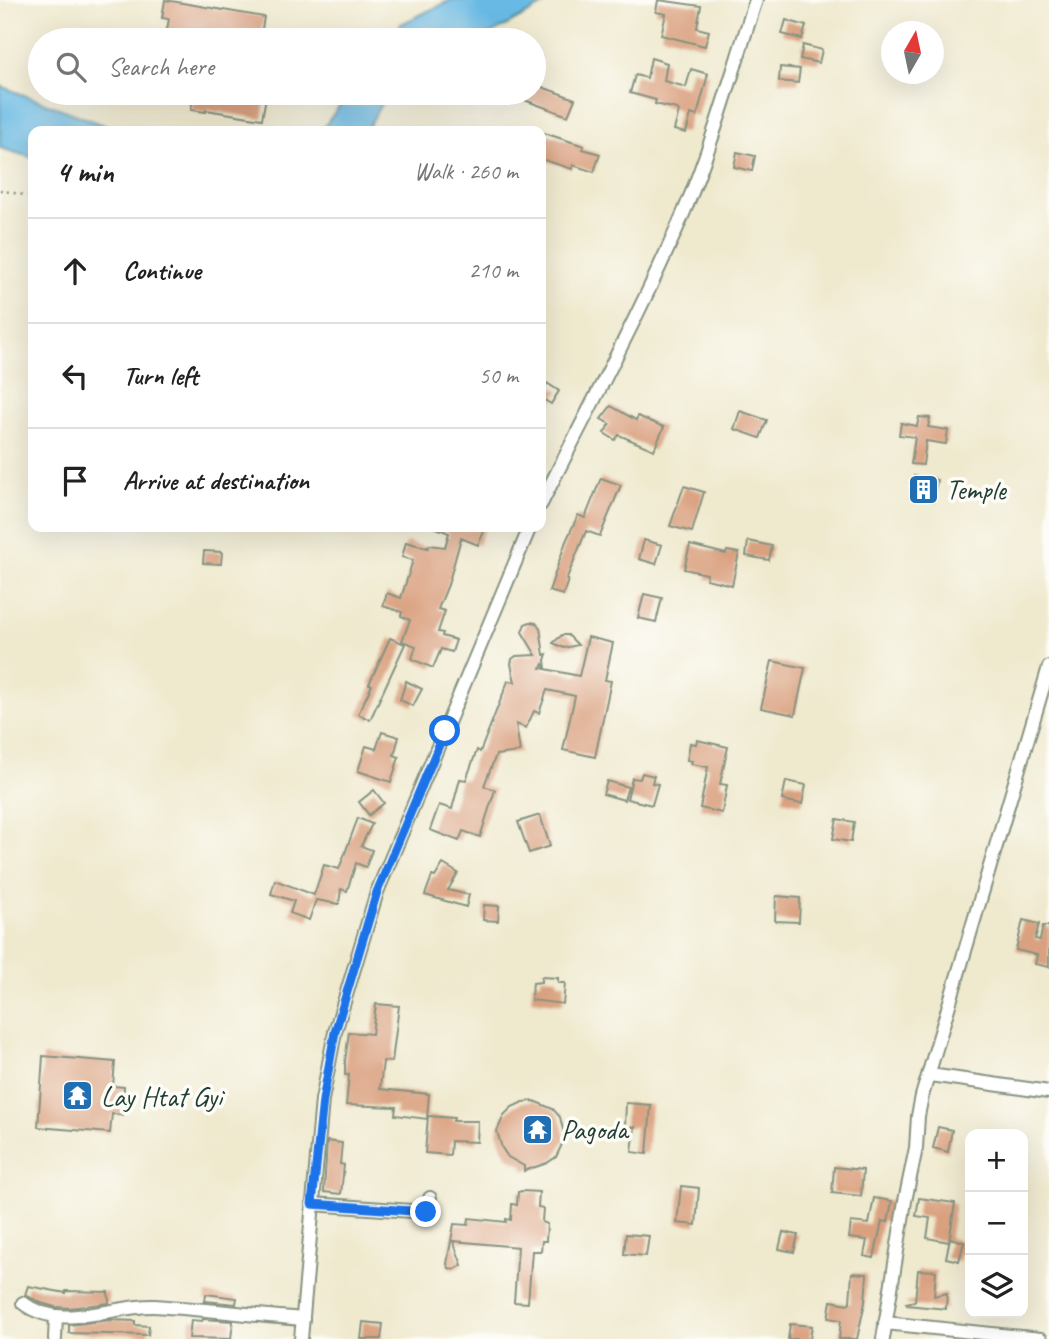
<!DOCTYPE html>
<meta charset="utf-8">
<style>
body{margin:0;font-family:Caveat,sans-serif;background:#f6f6f6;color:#222}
.controls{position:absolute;right:21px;bottom:21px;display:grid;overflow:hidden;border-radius:14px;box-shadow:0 7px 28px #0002}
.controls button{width:63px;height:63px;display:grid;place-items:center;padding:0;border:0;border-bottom:2px solid #e0e0e0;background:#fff;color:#222;font:35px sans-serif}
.compass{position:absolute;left:881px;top:21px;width:63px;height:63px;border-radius:50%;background:#fff;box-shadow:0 7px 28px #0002;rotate:9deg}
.stop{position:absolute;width:21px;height:21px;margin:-16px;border:5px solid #1a73e8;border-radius:50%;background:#fff}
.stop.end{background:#1a73e8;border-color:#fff;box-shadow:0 2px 7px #0008}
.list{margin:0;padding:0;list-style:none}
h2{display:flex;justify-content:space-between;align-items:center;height:91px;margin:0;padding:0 28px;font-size:30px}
h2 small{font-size:23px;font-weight:400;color:#767676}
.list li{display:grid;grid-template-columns:46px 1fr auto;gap:21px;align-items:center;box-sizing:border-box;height:105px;padding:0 28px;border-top:2px solid #e0e0e0}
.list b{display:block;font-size:26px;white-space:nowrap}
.list em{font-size:23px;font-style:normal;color:#767676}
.icon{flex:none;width:38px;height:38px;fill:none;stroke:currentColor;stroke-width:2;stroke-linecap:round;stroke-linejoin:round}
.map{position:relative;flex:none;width:1049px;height:1339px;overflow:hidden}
.search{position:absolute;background:#fff;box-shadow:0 7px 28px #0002;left:28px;top:28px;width:518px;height:77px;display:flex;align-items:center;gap:18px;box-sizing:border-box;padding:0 24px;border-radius:38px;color:#767676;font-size:26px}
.panel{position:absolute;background:#fff;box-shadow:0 7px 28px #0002;left:28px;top:126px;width:518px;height:406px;border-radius:14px}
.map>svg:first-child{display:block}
.water{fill:#68b9e3;stroke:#447b8c;stroke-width:2}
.building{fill:#daa180}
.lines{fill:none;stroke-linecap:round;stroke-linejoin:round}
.minor-casing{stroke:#879381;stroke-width:16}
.path{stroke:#879381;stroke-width:2.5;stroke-dasharray:2 5;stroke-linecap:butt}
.minor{stroke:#fff;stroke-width:12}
.route{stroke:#1a73e8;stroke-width:9}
.labels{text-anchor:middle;stroke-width:7;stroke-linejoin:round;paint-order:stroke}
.poi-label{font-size:28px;fill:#1f3d34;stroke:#fdfcf7;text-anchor:start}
</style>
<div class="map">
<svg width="1049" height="1339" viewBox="0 0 1049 1339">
<rect width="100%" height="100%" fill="#fdfcf7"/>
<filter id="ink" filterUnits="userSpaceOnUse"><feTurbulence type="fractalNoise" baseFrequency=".0143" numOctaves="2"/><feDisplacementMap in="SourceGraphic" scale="14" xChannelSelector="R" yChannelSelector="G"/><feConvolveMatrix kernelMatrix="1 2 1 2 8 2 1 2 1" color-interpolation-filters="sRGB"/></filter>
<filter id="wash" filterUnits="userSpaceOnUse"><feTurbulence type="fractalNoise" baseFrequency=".00686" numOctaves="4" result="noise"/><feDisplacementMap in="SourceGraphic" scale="28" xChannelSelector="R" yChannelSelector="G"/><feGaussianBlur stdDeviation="1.57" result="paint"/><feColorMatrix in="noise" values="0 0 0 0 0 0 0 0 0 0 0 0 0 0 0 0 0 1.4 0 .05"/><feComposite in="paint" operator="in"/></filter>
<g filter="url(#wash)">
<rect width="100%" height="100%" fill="#efe9ce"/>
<!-- water -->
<g class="water">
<polygon points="451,0 552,0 480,40 389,40 401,24"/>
<polygon points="0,86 120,131 33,131 33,158 0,148"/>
<polygon points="349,93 387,93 366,131 321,131"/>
</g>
<g id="blocks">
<!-- building -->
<g class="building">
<polygon points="165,0 264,17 261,35 254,34 253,40 165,40 169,19 162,18"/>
<polygon points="658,0 701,6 697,28 709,31 705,46 661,35 666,14 656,12"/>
<polygon points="786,20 806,26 802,39 782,34"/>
<polygon points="803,45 822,50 819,63 800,59"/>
<polygon points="651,58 667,63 664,81 686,87 691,69 708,74 697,116 691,114 686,133 674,130 679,111 677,109 655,104 656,100 630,93 635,75 647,78"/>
<polygon points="780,67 800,69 798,83 779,81"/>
<polygon points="534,84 575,99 568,116 508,94 534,93"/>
<polygon points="194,93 242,93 266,97 262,119 206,110 206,112 191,110"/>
<polygon points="541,132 584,146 583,149 600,154 594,172 573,165 572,169 541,159"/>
<polygon points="737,152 755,156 752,171 734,167"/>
<polygon points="547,383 559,391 551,404 541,398"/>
<polygon points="611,406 636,420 638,416 664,427 654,450 619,435 615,440 604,433 610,424 601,419"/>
<polygon points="740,411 767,420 760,438 734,429"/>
<polygon points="919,417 930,418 928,427 948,430 946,444 926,441 923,465 911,464 915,437 899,435 901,423 917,426"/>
<polygon points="914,476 937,480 933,501 910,497"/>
<polygon points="601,478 621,485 600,536 586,531 566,580 568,580 563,595 549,591 566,541 578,515 585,518"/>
<polygon points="684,486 704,492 692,532 670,526"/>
<polygon points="434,527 486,527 478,545 461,538 448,585 438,609 445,611 438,632 443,633 442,636 456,640 452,652 441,649 433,668 412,659 416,646 402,641 410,620 401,616 402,612 383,606 387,593 401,598 413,560 402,557 406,542 428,548 429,545 445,547 449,533"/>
<polygon points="644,540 662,545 656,564 639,559"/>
<polygon points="748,541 772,546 769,560 746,556"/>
<polygon points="690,545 726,554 727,551 739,553 732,585 706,579 707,574 684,569"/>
<polygon points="204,551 222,552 221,564 203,563"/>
<polygon points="644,594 662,598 656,622 638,618"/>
<polygon points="530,622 536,623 540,628 544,655 547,654 545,660 546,669 543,664 541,668 579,676 588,637 613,643 605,680 611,681 595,757 563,750 575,696 547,690 539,713 534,711 526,728 516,724 520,752 496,755 484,786 495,790 480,837 463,831 459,841 430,830 439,805 452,809 460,779 466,780 477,750 480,752 508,681 515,682 511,664 512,659 516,656 536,655 522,632 525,624"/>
<polygon points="562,635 568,635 578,645 564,648 553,643"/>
<polygon points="390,638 405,644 370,720 358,714 372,685 369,684"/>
<polygon points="772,661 805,668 795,715 761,708"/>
<polygon points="406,681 422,689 413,706 400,700"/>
<polygon points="382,732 399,737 394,755 399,757 391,782 358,771 366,746 376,749"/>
<polygon points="697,740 728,747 720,784 727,785 722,813 700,808 708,767 691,764 692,761 687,760 690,743 696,744"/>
<polygon points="642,773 654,776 652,783 658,784 652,805 627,799 632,778 640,779"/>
<polygon points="607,781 628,787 624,800 603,794"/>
<polygon points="786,781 806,785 802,804 782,800"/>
<polygon points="374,790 384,803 369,815 359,802"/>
<polygon points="540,815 550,846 529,853 518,822"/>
<polygon points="358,818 372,824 361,846 372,850 366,867 356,863 347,891 341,889 339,904 316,900 309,920 290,913 294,901 271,894 275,880 314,895 324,865 339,869"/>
<polygon points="837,819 854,822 851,842 833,839"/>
<polygon points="443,864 458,873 448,890 469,895 466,907 425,895 432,876 435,877"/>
<polygon points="776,896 800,898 799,922 775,921"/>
<polygon points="484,905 499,906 498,921 483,920"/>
<polygon points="1023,920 1039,924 1035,939 1040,940 1043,926 1049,926 1049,967 1035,964 1037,955 1016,950"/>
<polygon points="541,977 558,978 558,983 565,983 563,1004 531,1000 533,983 541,982"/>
<polygon points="376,1004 399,1006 392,1062 383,1061 380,1089 429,1094 427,1119 395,1115 396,1107 346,1105 349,1075 345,1075 345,1061 349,1032 372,1034"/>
<polygon points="43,1056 115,1062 113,1086 124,1087 122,1115 112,1114 110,1133 38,1127"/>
<polygon points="534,1101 553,1109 560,1117 565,1138 556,1157 547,1163 524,1171 524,1166 508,1157 502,1148 497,1131 504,1115 512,1107 523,1102"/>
<polygon points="626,1103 651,1105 647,1154 632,1152 635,1127 625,1127"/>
<polygon points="428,1116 454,1118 453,1121 478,1121 477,1142 451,1141 450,1155 425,1153"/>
<polygon points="938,1127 952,1130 948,1152 933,1148"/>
<polygon points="327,1141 342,1143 340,1164 344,1165 341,1194 324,1192"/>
<polygon points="834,1167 863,1170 861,1196 832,1193"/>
<polygon points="681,1186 699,1188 696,1225 677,1223"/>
<polygon points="522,1191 539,1192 538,1207 543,1208 542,1222 547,1224 546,1241 542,1241 541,1251 532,1251 528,1303 514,1302 518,1247 453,1241 462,1265 454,1270 449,1268 447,1264 454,1224 468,1225 469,1218 506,1222 506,1219 511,1220 512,1204 517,1205 518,1192"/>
<polygon points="874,1198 892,1201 888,1222 882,1221 874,1258 864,1256 867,1240 849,1238 851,1222 869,1224"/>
<polygon points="919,1198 955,1203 949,1242 927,1238 930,1218 916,1216"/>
<polygon points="783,1232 798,1235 794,1252 779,1249"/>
<polygon points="626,1234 649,1236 646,1256 624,1254"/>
<polygon points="950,1238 964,1242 959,1261 946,1258"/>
<polygon points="918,1270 936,1271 934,1296 947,1293 946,1309 907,1305 906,1303 915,1301"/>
<polygon points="852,1273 867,1274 865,1302 857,1339 839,1339 841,1320 828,1318 831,1301 848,1304 850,1302"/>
<polygon points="28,1286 66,1293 66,1291 108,1292 109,1303 70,1308 55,1307 41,1303 25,1295"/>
<polygon points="206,1294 237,1298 236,1304 205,1301"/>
<polygon points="203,1319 233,1321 231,1339 189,1338 191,1320 202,1321"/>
<polygon points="110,1320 135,1321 135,1325 149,1326 148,1335 69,1333 69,1325"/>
<polygon points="363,1322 383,1324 381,1339 361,1339"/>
<polygon points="790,1324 812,1326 810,1339 788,1339"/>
</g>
</g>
</g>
<g filter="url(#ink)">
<use href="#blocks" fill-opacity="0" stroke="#879381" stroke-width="2"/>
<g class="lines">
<defs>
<g id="minor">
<path d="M541,504c49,-98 102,-195 145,-297 28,-67 47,-138 70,-207"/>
<polyline points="930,1075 1049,1092"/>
<polyline points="312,1204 426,1212 430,1198"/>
<path d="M23,1303c37,29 90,2 131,3 49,3 99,9 149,13"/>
<polyline points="885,1323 1041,1339"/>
<polyline points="55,1339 56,1316"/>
<polyline points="301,1339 322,1100 335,1032 377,892 530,527"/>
<polyline points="883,1339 905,1201 916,1148 918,1116 922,1096 1049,667"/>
</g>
</defs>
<!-- minor casing -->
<use href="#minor" class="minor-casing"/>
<!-- path -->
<polyline class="path" points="0,190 33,197"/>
<!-- minor -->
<use href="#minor" class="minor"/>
</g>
</g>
<g class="lines" filter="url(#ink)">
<!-- route -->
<polyline class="route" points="426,1212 312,1204 323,1100 335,1032 377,892 445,731"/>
</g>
<!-- icons -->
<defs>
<symbol id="building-square" viewBox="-11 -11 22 22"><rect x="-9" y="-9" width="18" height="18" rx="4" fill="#1f6fb2" stroke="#fdfcf7"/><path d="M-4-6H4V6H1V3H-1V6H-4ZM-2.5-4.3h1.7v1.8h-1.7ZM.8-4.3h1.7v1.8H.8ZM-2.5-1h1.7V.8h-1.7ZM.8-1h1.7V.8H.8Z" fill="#fff"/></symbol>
<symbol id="temple-square" viewBox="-11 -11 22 22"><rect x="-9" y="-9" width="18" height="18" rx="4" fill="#1f6fb2" stroke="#fdfcf7"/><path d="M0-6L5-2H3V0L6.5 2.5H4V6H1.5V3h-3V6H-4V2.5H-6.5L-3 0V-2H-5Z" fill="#fff"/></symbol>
</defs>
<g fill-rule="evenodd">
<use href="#building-square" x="906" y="472" width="35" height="35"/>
<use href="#temple-square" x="60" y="1078" width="35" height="35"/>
<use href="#temple-square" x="520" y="1112" width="35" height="35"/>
</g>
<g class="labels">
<!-- poi labels -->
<g class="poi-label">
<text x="946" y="499">Temple</text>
<text x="101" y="1106">Lay Htat Gyi</text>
<text x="561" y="1139">Pagoda</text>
</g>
</g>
</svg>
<div class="controls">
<button>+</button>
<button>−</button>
<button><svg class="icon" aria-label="layers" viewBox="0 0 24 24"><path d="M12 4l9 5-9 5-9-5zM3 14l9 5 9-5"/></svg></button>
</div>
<svg class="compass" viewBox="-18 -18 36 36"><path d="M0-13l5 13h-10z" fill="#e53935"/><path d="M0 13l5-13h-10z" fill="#767676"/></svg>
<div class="stop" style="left:445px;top:731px"></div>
<div class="stop end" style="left:426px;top:1212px"></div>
<div class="search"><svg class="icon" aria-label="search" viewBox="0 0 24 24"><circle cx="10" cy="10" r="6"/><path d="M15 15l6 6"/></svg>Search here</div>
<section class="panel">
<h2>4 min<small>Walk · 260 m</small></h2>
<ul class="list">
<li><svg class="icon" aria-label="ahead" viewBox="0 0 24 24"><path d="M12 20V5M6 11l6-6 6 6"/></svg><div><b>Continue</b></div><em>210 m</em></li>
<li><svg class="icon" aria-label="left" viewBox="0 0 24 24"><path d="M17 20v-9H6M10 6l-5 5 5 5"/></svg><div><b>Turn left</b></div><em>50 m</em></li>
<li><svg class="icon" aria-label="arrive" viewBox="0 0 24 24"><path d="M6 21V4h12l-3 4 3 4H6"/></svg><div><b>Arrive at destination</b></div></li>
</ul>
</section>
</div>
